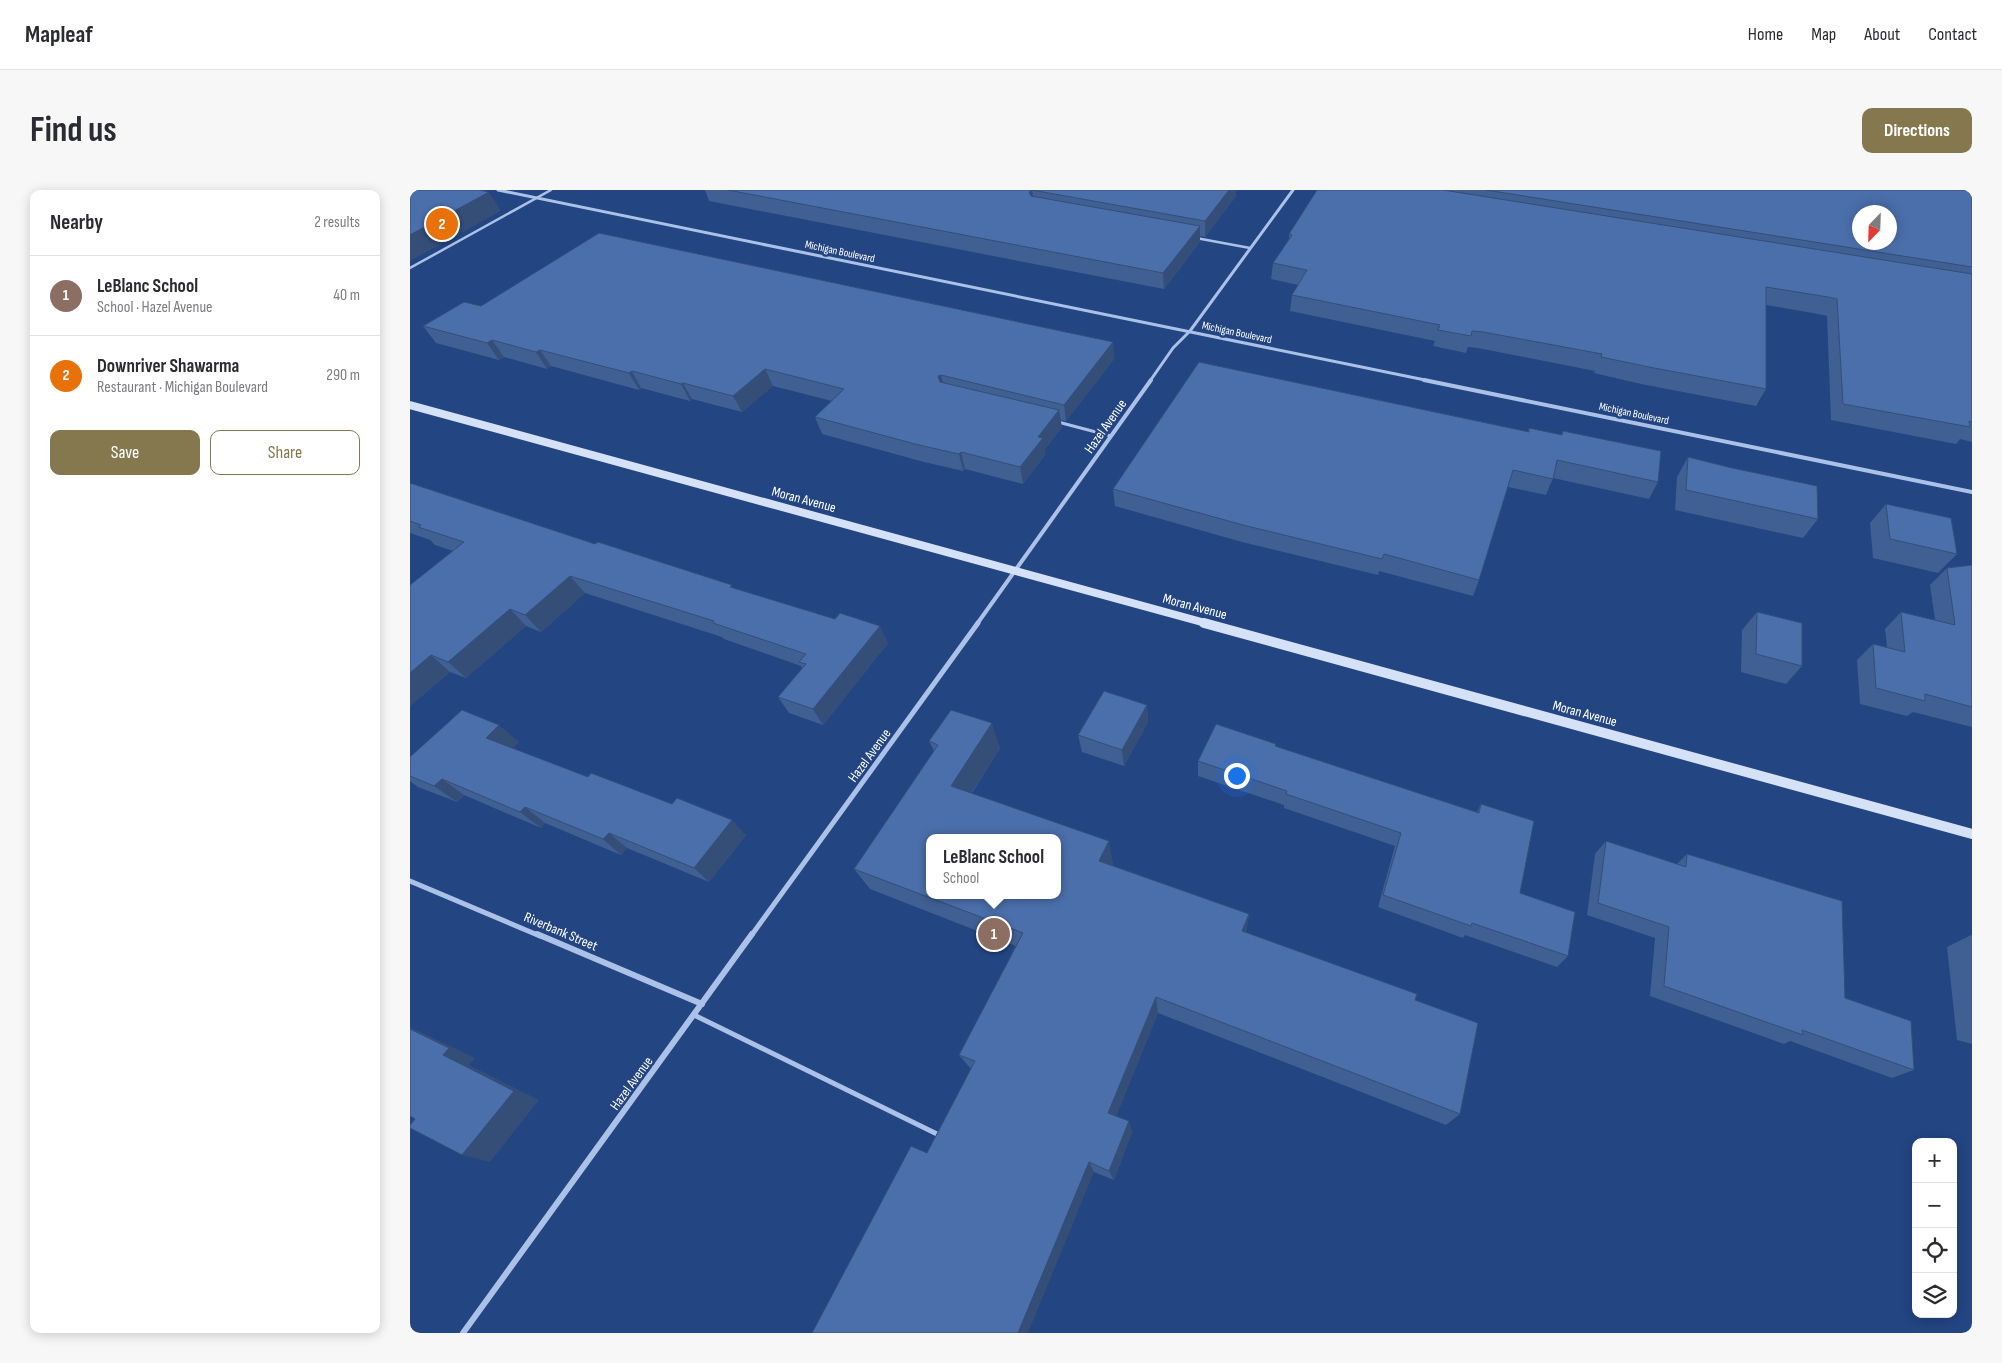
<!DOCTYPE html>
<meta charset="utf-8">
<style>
body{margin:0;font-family:"Sofia Sans Condensed",sans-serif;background:#f7f7f7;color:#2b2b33}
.controls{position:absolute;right:15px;bottom:15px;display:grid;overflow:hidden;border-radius:10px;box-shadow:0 2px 12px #0003}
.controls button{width:45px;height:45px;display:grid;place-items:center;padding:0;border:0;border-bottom:1px solid #e1e1e2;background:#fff;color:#2b2b33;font:25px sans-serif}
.compass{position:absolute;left:1442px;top:15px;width:45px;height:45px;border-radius:50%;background:#fff;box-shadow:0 2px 12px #0003;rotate:203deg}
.you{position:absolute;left:826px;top:585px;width:18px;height:18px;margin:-12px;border:4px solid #fff;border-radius:50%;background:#1a73e8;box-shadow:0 0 0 8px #1a73e833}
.badge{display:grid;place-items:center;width:32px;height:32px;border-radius:50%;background:#85784e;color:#fff;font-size:16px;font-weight:700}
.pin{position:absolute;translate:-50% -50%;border:2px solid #fff;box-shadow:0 1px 5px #0006}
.popup{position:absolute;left:516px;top:644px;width:135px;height:65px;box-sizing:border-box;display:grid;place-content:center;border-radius:10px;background:#fff;filter:drop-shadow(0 1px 4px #0005);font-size:16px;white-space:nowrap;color:#7c7c81}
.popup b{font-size:19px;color:#2b2b33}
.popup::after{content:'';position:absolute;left:50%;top:100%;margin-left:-10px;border:10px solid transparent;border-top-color:#fff}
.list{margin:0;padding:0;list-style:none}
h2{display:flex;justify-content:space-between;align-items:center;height:65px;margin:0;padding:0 20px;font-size:21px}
h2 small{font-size:16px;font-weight:400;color:#7c7c81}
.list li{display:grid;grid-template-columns:32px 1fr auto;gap:15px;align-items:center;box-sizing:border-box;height:80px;padding:0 20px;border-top:1px solid #e1e1e2}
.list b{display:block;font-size:19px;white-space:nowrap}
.list p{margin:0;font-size:16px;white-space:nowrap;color:#7c7c81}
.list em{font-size:16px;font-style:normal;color:#7c7c81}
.actions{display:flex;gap:10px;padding:15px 20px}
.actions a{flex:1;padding:11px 0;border:1px solid #85784e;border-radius:10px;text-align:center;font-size:18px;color:#85784e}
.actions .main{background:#85784e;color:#fff}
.icon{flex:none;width:28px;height:28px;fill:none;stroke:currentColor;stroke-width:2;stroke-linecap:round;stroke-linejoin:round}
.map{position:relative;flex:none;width:1562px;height:1143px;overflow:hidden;border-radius:10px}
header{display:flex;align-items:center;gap:30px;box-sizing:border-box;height:70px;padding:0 25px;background:#fff;border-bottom:1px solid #e1e1e2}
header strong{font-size:24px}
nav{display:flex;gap:28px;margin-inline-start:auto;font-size:18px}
.intro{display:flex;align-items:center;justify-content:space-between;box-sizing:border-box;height:120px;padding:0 30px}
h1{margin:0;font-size:35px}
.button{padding:12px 22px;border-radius:10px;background:#85784e;color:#fff;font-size:18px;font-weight:700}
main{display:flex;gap:30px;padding:0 30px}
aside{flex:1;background:#fff;border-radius:10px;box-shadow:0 2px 12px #0003}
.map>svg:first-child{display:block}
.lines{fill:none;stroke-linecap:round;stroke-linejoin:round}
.lane-far2{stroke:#abc1e7;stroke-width:2.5}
.lane-far1{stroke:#abc1e7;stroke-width:3}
.lane{stroke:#abc1e7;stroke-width:5}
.street-far3{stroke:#abc1e7;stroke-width:3}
.street-far2{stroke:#abc1e7;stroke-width:4}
.street-far1{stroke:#abc1e7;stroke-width:5}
.street{stroke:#abc1e7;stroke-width:6}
.secondary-far1{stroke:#d5e1f6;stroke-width:8}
.secondary{stroke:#d5e1f6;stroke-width:10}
.wall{fill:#405f93}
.shaded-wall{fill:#344e78}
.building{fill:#4b6fab;stroke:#344e78;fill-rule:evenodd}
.labels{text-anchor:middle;stroke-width:5;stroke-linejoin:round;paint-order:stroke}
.far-street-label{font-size:11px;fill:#fff;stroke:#234582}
.street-label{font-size:14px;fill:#fff;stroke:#234582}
</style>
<header>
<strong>Mapleaf</strong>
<nav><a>Home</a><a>Map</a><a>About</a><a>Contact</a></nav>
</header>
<div class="intro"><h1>Find us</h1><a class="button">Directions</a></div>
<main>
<aside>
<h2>Nearby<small>2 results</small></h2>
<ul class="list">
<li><span class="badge" style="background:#8d6e63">1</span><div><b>LeBlanc School</b><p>School · Hazel Avenue</p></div><em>40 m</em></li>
<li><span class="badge" style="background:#e8710a">2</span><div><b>Downriver Shawarma</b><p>Restaurant · Michigan Boulevard</p></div><em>290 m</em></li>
</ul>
<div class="actions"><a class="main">Save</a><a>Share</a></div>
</aside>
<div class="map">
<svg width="1562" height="1143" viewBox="0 0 1562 1143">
<rect width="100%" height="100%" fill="#234582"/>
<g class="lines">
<!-- lane-far2 -->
<g class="lane-far2">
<polyline points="786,48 840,58"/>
<polyline points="0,78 141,0"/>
</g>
<!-- lane-far1 -->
<polyline class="lane-far1" points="648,232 701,246"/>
<!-- lane -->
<polyline class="lane" points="284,825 527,944"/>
<!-- street-far3 -->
<g class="street-far3">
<polyline points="88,0 1020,191"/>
<polyline points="740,191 763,158 780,141 883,0"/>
</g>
<!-- street-far2 -->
<g class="street-far2">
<polyline points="1014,190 1562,302"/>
<polyline points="567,434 741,190"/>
</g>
<!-- street-far1 -->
<g class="street-far1">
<polyline points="0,691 130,746"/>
<polyline points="341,746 568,433"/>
</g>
<!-- street -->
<g class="street">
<polyline points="127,744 292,814"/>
<polyline points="53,1143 342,744"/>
</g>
<!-- secondary-far1 -->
<polyline class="secondary-far1" points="0,215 799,434"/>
<!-- secondary -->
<polyline class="secondary" points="794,433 1562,644"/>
</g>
<!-- wall -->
<g class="wall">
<polygon points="295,0 826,0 826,6 795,47 790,46 790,52 754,99 299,11"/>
<polygon points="907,0 1562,0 1562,252 1550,249 1546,254 1421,230 1417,126 1408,124 1356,115 1356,199 1346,216 1231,194 1184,183 1185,181 1068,158 1058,157 1056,163 1023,156 1025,151 880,121 882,105 888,95 861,89 863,73 879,50 879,44"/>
<polygon points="71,116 703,152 704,169 656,231 650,230 652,237 635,259 635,265 613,294 555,279 553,281 514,272 412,244 405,227 422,211 363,196 332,222 282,209 280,211 231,198 229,200 141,176 137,179 94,167 89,170 26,153 13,136"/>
<polygon points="1119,238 1151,245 1153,241 1248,292 1239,309 1143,288 1136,305 1098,297 1069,390 1063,406 969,381 968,385 832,352 705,316 703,299 1118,242"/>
<polygon points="1278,267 1408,329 1393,348 1265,320 1267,287"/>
<polygon points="0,293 185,354 324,398 478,453 413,535 379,523 368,507 392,478 391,476 314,449 312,447 175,403 131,442 116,436 56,488 40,482 0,516 43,361 25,355 20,350 0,343"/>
<polygon points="1476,314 1547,364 1528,383 1463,368 1460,333"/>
<polygon points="1562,375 1562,537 1503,522 1497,526 1450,514 1447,470 1463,454 1477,457 1475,439 1491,422 1525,430 1520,395 1537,378"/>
<polygon points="1347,422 1392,476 1376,494 1331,482 1332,440"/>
<polygon points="737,515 738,532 714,576 672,562 668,545"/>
<polygon points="519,551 590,558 562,603 703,673 702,676 839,724 836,742 1005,810 1050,924 1036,935 748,823 706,926 722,942 704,990 684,982 517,963 561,879 549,865 606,756 460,699 444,679 524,561"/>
<polygon points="109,552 102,558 178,587 336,645 299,692 217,658 211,665 135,633 131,638 54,605 47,612 8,597 0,591 0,567"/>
<polygon points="866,554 866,557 1067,622 1071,614 1110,703 1158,766 1147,777 1055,745 1053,748 968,717 985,656 874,618 874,615 788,586 788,571"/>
<polygon points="1196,651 1267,674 1277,664 1435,808 1504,880 1482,888 1380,851 1374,854 1240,806 1245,748 1177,725 1185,664"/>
<polygon points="1561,745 1562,746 1562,854 1547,850 1537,757"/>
</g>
<!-- shaded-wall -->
<g class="shaded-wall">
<polygon points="622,0 625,16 619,2"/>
<polygon points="819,0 826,0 826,6 795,47 795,31"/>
<polygon points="79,2 91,21 0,71 0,45"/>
<polygon points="790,36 790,52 754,99 753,83"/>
<polygon points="82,150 94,167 89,170 77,153"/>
<polygon points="703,152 704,169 656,231 654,215"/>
<polygon points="130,160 141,176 137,179 126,162"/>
<polygon points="355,179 363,196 332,222 323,206"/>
<polygon points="222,181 231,198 229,200 219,183"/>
<polygon points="531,185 536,202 532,203 528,186"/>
<polygon points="273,193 282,209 280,211 271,194"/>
<polygon points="649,220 652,237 635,259 635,265 613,294 610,277 628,247"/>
<polygon points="551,262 555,279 553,281 549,264"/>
<polygon points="160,386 175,403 131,442 115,425"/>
<polygon points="100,419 116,436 56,488 38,472"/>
<polygon points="470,436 478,453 413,535 403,519"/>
<polygon points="21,465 40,482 0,516 0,483"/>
<polygon points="737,515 738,532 714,576 712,560"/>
<polygon points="582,533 590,558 551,619 541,596"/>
<polygon points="89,535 109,552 96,565 76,548"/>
<polygon points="32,589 54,605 47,612 24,596"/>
<polygon points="115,617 135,633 131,638 110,622"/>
<polygon points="322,630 336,645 299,692 284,678"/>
<polygon points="199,643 217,658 211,665 193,649"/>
<polygon points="699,651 703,673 693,692 689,671"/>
<polygon points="839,724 836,743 832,741"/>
<polygon points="746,807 748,823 703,934 698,923"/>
<polygon points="0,837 65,868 59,875 129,910 80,972 52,965 33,865 0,839"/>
<polygon points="719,931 722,942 704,990 699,981"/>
<polygon points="679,972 684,982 618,1143 608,1143"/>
</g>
<!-- building -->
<g class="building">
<polygon points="0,0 69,0 79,2 0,45"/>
<polygon points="318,0 819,0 795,31 622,0 619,2 621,6 790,36 753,83"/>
<polygon points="907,0 1033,0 1562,84 1562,232 1559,231 1560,237 1433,214 1427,109 1418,107 1356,97 1356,199 1239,177 1191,167 1192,164 1073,142 1062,141 1061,146 1028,140 1030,135 882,105 897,80 863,73 882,45 879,44"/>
<path d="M1076,0h486v77zM1450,22h30v30h-30z"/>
<polygon points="189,43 703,152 654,215 531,185 528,186 530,192 649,220 628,247 633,248 610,277 551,262 549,264 509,255 405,227 434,199 355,179 323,206 273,193 271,194 222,181 219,183 130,160 126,162 82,150 77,153 13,136 54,112 71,116"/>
<polygon points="789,172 1119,242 1119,238 1152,245 1153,241 1251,261 1248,292 1147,270 1143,289 1103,280 1069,390 974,364 972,369 833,335 703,299"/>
<polygon points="1278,267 1318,277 1407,296 1408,329 1276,300"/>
<polygon points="0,293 185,354 188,352 322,395 320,397 425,429 430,423 470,436 403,519 368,507 396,474 389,472 396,464 303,433 304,431 160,386 115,425 100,419 38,472 21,465 0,483 0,395 54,352 8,337 11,335 0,331"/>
<polygon points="1476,314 1541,328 1547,364 1480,349"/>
<polygon points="1562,375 1562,517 1515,504 1515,511 1466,498 1463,454 1495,462 1491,422 1545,435 1537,378"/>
<polygon points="1347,422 1392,433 1392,476 1346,464"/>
<polygon points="694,501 737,515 712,560 668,545"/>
<polygon points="52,520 89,535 76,548 178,587 181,583 262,614 267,608 322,630 284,678 199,643 193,649 115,617 110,622 32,589 24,596 0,586 0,567"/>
<path d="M541,520l41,13 -41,63 158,55 -10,20 150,53 -7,17 175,63 -2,6 63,23 -18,91 -304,-117 -48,116 21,8 -20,50 -20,-9 -71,171h-206l99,-187 16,7 48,-92 -16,-6 64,-122 -169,-64 84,-124 -9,-4zM520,648h128v57h-128z"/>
<polygon points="806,534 866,554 865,556 1069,623 1071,614 1124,631 1110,703 1165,722 1158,766 1062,733 1061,736 973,705 991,643 876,604 877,601 788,571"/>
<polygon points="1196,651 1276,677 1277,664 1432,711 1435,808 1501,831 1504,880 1392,840 1393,845 1254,796 1259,737 1188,713"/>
<polygon points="0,839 39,858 33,865 104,901 52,965 0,938 0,935 5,929 0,926"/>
</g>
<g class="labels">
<!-- far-street labels -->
<g class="far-street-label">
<text transform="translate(430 61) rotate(12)" y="4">Michigan Boulevard</text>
<text transform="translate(827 142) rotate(12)" y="4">Michigan Boulevard</text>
<text transform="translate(1224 223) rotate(12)" y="4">Michigan Boulevard</text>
</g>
<!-- street labels -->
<g class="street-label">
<text transform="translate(695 236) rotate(-55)" y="5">Hazel Avenue</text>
<text transform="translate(394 309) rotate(15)" y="5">Moran Avenue</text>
<text transform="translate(785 416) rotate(15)" y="5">Moran Avenue</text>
<text transform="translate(1175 523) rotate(15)" y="5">Moran Avenue</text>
<text transform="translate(459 565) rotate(-54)" y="5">Hazel Avenue</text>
<text transform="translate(151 741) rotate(23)" y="5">Riverbank Street</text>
<text transform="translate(221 893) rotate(-54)" y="5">Hazel Avenue</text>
</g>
</g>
</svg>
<div class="controls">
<button>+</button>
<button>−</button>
<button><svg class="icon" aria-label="locate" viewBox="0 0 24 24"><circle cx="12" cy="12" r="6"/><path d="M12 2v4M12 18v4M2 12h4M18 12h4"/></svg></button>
<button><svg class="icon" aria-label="layers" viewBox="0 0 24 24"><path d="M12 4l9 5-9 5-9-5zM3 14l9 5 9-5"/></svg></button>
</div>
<svg class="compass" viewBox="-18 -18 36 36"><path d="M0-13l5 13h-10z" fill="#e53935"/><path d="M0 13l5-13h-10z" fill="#7c7c81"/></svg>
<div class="you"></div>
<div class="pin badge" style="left:584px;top:744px;background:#8d6e63">1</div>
<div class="popup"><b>LeBlanc School</b>School</div>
<div class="pin badge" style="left:32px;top:34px;background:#e8710a">2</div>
</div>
</main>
